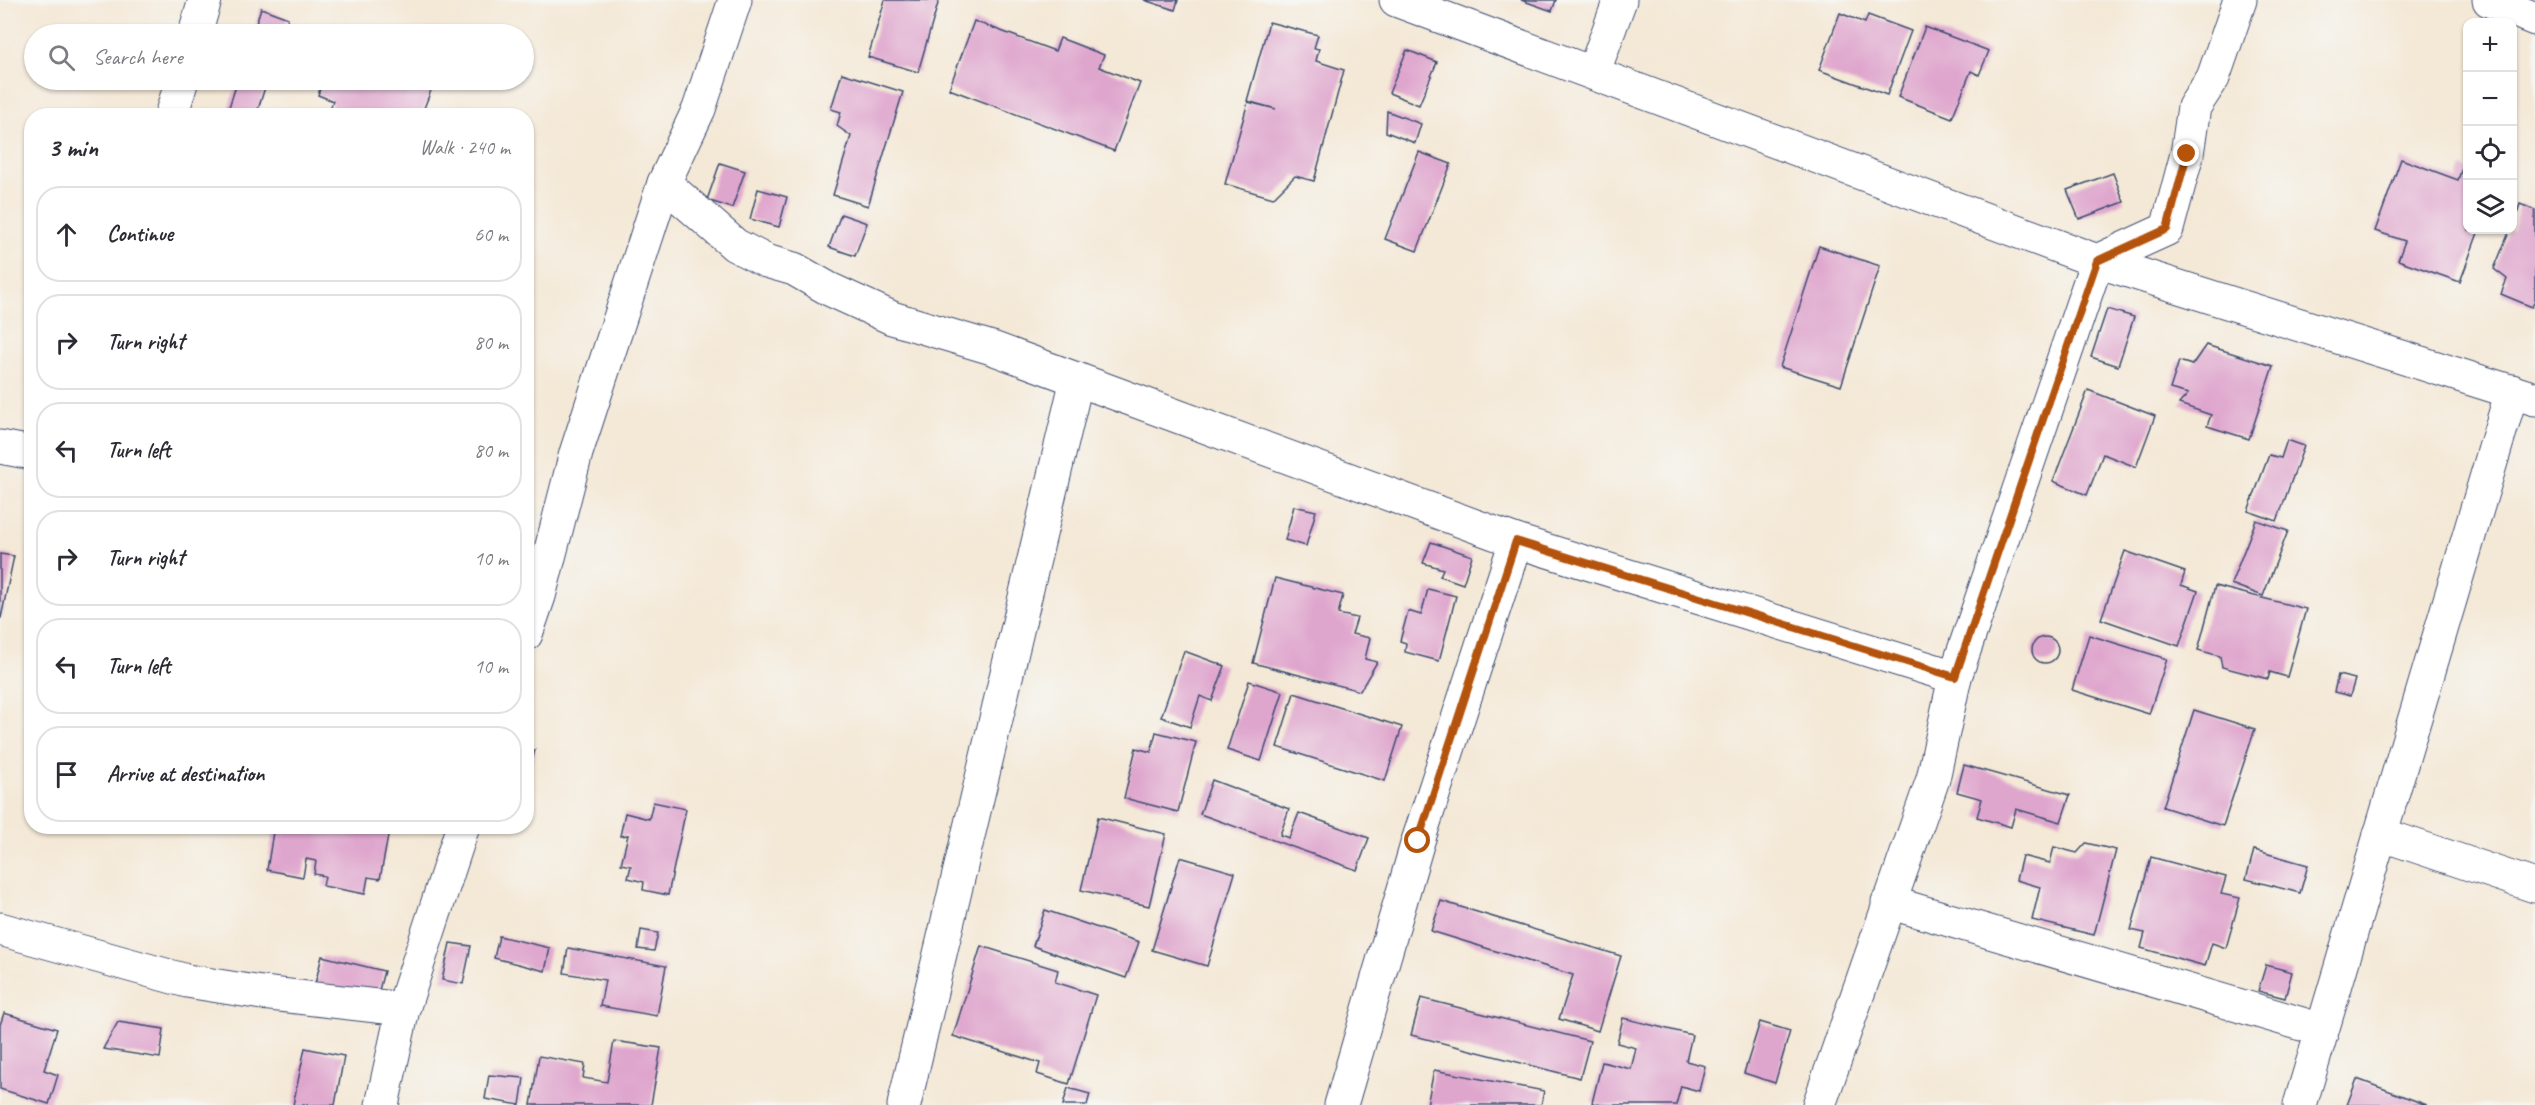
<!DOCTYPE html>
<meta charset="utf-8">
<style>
body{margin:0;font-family:Caveat,sans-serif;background:#f7f7f7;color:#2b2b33}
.controls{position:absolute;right:18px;top:18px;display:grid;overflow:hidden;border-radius:12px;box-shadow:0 2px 4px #0004}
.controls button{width:54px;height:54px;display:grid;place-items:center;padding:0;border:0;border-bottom:2px solid #e1e1e2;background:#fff;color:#2b2b33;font:30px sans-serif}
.stop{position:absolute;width:18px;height:18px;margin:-14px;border:4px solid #b45309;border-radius:50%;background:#fff}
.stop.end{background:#b45309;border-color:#fff;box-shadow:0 2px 6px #0008}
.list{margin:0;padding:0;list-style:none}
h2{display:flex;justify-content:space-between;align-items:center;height:78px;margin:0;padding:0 24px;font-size:26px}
h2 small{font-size:20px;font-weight:400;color:#7c7c81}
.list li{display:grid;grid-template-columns:39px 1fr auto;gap:18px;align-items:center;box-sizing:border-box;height:96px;margin:0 12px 12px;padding:0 12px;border:2px solid #e1e1e2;border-radius:24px}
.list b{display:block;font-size:22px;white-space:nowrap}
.list em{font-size:20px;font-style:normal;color:#7c7c81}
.icon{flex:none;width:33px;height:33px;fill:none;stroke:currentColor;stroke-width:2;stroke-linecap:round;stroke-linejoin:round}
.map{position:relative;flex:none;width:2535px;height:1105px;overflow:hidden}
.search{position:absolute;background:#fff;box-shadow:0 2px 4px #0004;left:24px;top:24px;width:510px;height:66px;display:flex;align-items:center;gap:15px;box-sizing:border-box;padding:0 21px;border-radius:33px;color:#7c7c81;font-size:22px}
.panel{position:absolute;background:#fff;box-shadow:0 2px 4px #0004;left:24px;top:108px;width:510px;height:726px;border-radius:24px}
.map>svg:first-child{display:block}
.building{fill:#dfa6cd}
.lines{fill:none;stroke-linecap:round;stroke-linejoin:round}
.minor-casing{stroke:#3c4b70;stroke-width:35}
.minor{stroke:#fff;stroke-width:33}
.route{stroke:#b45309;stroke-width:8}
</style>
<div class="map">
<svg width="2535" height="1105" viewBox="0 0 2535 1105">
<rect width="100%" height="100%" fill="#f6f6f2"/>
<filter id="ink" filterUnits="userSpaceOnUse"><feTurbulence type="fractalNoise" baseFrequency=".0167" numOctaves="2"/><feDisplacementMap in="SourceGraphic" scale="12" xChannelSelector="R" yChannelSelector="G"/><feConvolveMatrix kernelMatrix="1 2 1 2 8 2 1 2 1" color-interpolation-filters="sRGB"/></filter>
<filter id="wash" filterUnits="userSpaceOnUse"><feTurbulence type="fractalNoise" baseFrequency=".008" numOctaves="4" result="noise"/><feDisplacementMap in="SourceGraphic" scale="24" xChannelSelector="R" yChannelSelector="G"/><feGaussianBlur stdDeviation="1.35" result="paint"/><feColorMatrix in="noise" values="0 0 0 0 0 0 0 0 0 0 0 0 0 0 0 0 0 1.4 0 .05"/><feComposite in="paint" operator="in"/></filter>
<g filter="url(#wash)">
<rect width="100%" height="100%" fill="#f4e8d6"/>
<g id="blocks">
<!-- building -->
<g class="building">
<polygon points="885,0 939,0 918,72 868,57"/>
<polygon points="1144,0 1178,0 1175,10"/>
<polygon points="1521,0 1556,0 1552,11"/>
<polygon points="261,8 288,18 282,34 253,33"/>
<polygon points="1840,13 1865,23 1868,15 1911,31 1887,95 1819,70"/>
<polygon points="974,21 1055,51 1060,38 1104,55 1099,67 1140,83 1114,151 949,89"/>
<polygon points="1269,22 1318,35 1314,48 1319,49 1316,61 1344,70 1314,181 1295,176 1273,198 1225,184 1248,102 1276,109 1247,101"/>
<polygon points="1925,27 1989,51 1979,75 1971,71 1952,118 1898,97"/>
<polygon points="1407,50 1437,62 1419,105 1389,93"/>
<polygon points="842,73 903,92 868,206 833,195 851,136 837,126 841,112 831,109"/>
<polygon points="238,80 267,81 256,116 226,116"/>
<polygon points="323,80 435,80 421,116 328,116 333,101 318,95"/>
<polygon points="1387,111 1421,124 1415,143 1386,132"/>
<polygon points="1419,152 1451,164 1417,251 1385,239"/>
<polygon points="2401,159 2458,180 2462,168 2468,170 2468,230 2479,230 2460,282 2398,260 2405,241 2375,231"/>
<polygon points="720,163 745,171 732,208 707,200"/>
<polygon points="2113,173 2124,202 2079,219 2067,190"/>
<polygon points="758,189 787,197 779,227 750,219"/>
<polygon points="2520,204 2535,210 2535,300 2532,307 2501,294 2507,279 2494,269 2510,230 2512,230"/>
<polygon points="841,214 867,223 855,256 829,247"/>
<polygon points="1819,246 1880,266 1841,386 1780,367"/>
<polygon points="2107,309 2134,317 2118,366 2091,357"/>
<polygon points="2206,345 2273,366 2249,439 2207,426 2211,415 2179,404 2188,394 2170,389 2179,361 2192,365"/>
<polygon points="2088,390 2155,416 2136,467 2103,454 2087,495 2053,481"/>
<polygon points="2287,440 2304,446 2277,521 2248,511 2269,455 2281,458"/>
<polygon points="1294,506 1316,511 1306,546 1285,540"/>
<polygon points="2256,520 2288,531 2263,596 2231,584"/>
<polygon points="1431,542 1472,556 1463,584 1440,576 1443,569 1423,563"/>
<polygon points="2125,551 2185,572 2181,585 2198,591 2179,646 2101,619"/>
<polygon points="0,554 14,556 1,618 0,618"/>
<polygon points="1275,578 1343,595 1338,614 1357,618 1352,634 1370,638 1365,659 1377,662 1360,691 1253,663"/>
<polygon points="2215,586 2306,609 2287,677 2270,672 2268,679 2222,667 2220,656 2198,650"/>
<polygon points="1428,589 1456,596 1439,661 1405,652 1406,643 1400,641 1408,611 1421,615"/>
<polygon points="2089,635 2167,659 2149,714 2072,690"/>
<circle cx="2045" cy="650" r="13"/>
<polygon points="1184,651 1225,666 1212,701 1200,696 1190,727 1161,717"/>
<polygon points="2338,675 2355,679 2350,696 2334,692"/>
<polygon points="1249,681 1283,692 1261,761 1227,750"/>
<polygon points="1294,693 1402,727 1385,781 1277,747"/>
<polygon points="2194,710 2255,729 2223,826 2163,807"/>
<polygon points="1156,732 1196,742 1178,812 1124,798 1136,748 1151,752"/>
<polygon points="526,748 535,750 527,777 526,777"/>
<polygon points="1964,765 2070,795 2061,822 2016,809 2011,827 1977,817 1982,799 1957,792"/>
<polygon points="1212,780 1289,809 1280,835 1289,838 1299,813 1369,838 1357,870 1200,814"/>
<polygon points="653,802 686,809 668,895 643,890 644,882 628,878 631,866 621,864 628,835 620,836 625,813 649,819"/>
<polygon points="1098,817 1166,834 1149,906 1081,890"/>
<polygon points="274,826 390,826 380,879 368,877 365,894 323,886 325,876 314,874 316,861 306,859 303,877 267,870"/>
<polygon points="2086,843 2116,850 2094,935 2032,920 2040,887 2016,880 2022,856 2050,863 2054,847 2077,853"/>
<polygon points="2254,850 2308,865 2300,893 2246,879"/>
<polygon points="1180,857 1235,873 1207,966 1152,950"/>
<polygon points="2151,857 2226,877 2221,894 2240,898 2226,948 2212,943 2205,966 2141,948 2145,933 2131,930"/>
<polygon points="1441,901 1621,956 1598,1031 1559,1019 1573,975 1431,931"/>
<polygon points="1045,910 1139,942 1126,978 1033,946"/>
<polygon points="641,930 658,933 654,951 638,949"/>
<polygon points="499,936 550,948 545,971 494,958"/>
<polygon points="450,943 471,946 463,984 442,980"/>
<polygon points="981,946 1058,970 1055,982 1096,995 1069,1084 1037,1074 1040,1063 953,1036"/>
<polygon points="568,948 666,966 657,1016 600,1006 605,980 564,973"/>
<polygon points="322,956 384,971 377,998 315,984"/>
<polygon points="2266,965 2292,972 2285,998 2258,991"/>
<polygon points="1421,998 1590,1041 1580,1078 1411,1035"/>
<polygon points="4,1013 57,1029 44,1070 58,1075 49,1104 0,1089 0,1025"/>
<polygon points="1623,1018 1692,1035 1686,1061 1705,1066 1699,1091 1681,1086 1676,1105 1602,1105 1592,1103 1602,1062 1631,1069 1636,1048 1617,1043"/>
<polygon points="118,1022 164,1029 160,1058 103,1049"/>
<polygon points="1760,1022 1790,1031 1775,1083 1744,1073"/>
<polygon points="614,1041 661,1048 651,1105 531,1105 539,1056 585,1064 583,1078 607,1082"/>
<polygon points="305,1048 344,1056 335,1105 293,1105"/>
<polygon points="1434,1070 1544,1091 1541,1105 1427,1105"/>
<polygon points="489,1075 524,1078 520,1105 485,1099"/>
<polygon points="2357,1079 2427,1105 2347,1105"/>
<polygon points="1068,1088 1090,1094 1087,1105 1063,1105"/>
</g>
</g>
</g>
<g filter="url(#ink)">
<use href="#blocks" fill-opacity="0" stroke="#3c4b70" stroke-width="1.5"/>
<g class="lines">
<defs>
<g id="minor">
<polyline points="1396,0 2097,261 2535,399"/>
<polyline points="2489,0 2535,19"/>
<polyline points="195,34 205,0"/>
<polyline points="1594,71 1620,0"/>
<polyline points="171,116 182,80"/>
<polyline points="664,183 735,245 766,261 794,269 829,289 892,318 992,348 1516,541 1955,677"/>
<polyline points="0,447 32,453"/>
<polyline points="526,634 539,596 576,453 664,183 699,109 735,0"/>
<polyline points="2380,834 2535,886"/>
<polyline points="1888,902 2322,1030"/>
<polyline points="0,929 187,981 262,993 403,1009"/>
<polyline points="382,1105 403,1009 463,826"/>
<polyline points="904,1105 1077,379"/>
<polyline points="1341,1105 1418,841 1516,541"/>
<polyline points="1819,1105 1933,779 1955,677 2097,261 2167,229 2187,154 2194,107 2213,78 2240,0"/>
<polyline points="2300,1105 2512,391"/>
</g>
</defs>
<!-- minor casing -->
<use href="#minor" class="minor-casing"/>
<!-- minor -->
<use href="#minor" class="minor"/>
</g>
</g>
<g class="lines" filter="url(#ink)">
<!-- route -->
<polyline class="route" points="1418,841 1516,541 1955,677 2097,261 2167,229 2187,154"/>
</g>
</svg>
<div class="controls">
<button>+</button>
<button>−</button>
<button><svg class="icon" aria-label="locate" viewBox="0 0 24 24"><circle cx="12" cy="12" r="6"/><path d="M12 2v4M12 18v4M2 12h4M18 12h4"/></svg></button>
<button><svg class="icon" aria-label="layers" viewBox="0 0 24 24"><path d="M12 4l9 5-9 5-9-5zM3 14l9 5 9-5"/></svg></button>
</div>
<div class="stop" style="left:1418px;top:841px"></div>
<div class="stop end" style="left:2187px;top:154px"></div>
<div class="search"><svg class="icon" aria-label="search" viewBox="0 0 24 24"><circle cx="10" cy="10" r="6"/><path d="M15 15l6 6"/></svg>Search here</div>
<section class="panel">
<h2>3 min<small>Walk · 240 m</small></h2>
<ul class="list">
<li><svg class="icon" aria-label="ahead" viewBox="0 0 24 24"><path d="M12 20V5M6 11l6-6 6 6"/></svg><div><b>Continue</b></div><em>60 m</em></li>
<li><svg class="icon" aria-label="right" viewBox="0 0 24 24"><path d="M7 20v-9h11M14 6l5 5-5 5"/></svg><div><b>Turn right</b></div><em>80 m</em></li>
<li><svg class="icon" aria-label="left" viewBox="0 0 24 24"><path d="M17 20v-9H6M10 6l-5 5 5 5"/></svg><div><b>Turn left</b></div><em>80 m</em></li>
<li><svg class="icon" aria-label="right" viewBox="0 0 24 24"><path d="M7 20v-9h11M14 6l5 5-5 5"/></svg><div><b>Turn right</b></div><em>10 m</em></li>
<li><svg class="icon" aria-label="left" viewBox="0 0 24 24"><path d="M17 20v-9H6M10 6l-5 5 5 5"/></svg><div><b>Turn left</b></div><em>10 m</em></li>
<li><svg class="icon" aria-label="arrive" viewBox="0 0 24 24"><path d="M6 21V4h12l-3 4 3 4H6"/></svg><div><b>Arrive at destination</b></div></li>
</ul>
</section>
</div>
